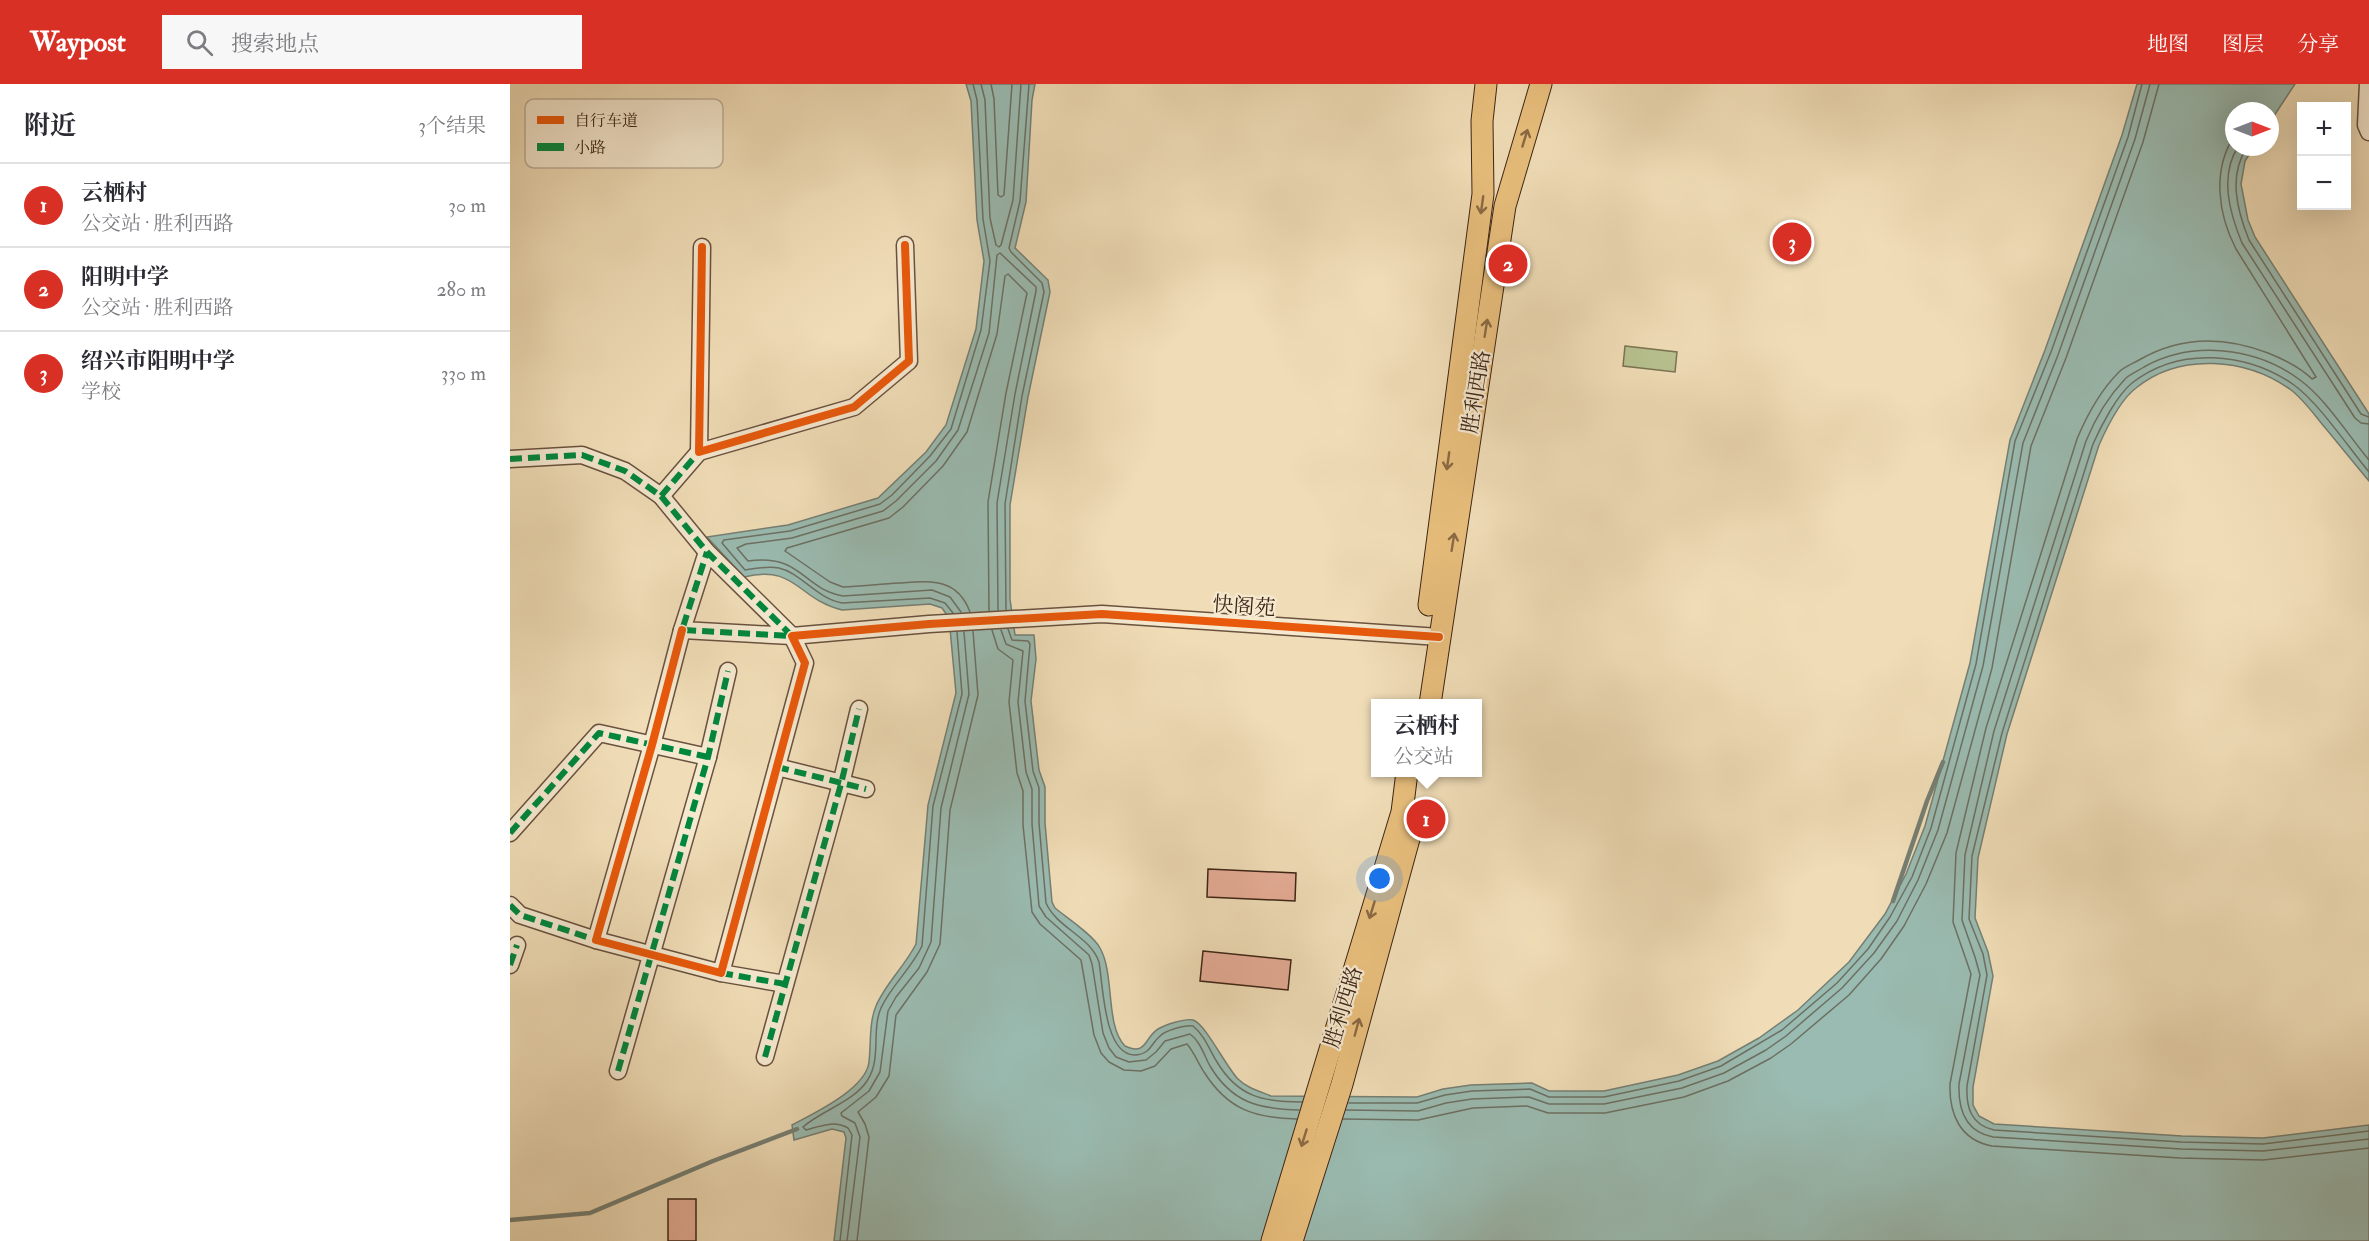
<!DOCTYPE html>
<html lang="zh">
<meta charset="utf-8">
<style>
body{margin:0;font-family:"IM FELL Double Pica","Noto Serif SC",serif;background:#f7f7f7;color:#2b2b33}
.controls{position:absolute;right:18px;top:18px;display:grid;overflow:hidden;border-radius:0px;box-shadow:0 6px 24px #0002}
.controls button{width:54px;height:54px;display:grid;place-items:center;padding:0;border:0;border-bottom:2px solid #e1e1e2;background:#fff;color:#2b2b33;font:30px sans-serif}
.compass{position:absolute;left:1715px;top:18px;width:54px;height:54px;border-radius:50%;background:#fff;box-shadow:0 6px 24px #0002;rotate:90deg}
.you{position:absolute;left:870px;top:795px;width:21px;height:21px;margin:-15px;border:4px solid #fff;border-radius:50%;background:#1a73e8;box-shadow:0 0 0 9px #1a73e833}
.badge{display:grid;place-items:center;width:39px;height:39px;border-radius:50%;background:#d93025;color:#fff;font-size:20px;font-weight:700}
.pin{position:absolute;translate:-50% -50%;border:3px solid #fff;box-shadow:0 2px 6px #0006}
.popup{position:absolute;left:861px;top:615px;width:111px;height:78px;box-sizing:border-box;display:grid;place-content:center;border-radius:0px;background:#fff;filter:drop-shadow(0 2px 4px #0005);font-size:20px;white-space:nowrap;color:#7c7c81}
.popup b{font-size:22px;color:#2b2b33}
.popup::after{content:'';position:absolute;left:50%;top:100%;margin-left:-12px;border:12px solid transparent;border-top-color:#fff}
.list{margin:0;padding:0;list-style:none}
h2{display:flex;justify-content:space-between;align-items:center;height:78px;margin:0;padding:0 24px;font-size:26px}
h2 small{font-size:20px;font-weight:400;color:#7c7c81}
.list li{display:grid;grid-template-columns:39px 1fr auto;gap:18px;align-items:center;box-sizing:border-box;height:84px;padding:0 24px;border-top:2px solid #e1e1e2}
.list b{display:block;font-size:22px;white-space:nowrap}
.list p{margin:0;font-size:20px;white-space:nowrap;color:#7c7c81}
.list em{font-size:20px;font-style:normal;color:#7c7c81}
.icon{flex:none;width:33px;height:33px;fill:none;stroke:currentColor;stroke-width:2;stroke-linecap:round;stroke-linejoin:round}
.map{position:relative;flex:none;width:1859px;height:1157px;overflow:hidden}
header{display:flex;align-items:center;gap:36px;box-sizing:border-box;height:84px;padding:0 30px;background:#d93025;color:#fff}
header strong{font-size:28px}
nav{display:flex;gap:33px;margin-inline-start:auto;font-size:21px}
.search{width:420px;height:54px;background:#f7f7f7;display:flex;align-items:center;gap:15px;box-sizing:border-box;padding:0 21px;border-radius:0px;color:#7c7c81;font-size:22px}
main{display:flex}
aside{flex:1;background:#fff}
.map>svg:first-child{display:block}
.green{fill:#b7c290;stroke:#7a7352;stroke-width:1.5}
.water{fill:#9abbb1;stroke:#757f73;stroke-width:1.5}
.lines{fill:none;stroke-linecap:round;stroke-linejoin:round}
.shore{stroke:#6c7063;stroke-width:1.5}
.stream{stroke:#757f73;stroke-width:4.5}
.building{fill:#e5ac96;stroke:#3d2415;stroke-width:1.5}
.minor-casing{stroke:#6a523e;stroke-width:19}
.major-casing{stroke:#3d2415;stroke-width:23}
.minor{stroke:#f5e9d0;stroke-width:16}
.major{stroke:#e8be7c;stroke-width:21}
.quiet{stroke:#00873e;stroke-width:6;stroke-dasharray:12 6;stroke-linecap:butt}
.cycleway-casing{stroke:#f5e9d0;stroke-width:11}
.cycleway{stroke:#e8590c;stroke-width:8}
.oneway{stroke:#8a6943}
.labels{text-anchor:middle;stroke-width:4.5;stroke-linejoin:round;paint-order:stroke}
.street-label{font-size:21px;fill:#3d2415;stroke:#f5e9d0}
.key{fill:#f5e9d0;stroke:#beae98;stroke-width:1.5}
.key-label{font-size:16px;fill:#3d2415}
</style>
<header>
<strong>Waypost</strong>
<div class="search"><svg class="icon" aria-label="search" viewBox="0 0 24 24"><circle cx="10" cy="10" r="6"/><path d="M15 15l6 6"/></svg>搜索地点</div>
<nav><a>地图</a><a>图层</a><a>分享</a></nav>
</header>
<main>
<aside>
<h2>附近<small>3个结果</small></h2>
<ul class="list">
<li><span class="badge">1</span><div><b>云栖村</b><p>公交站 · 胜利西路</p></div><em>30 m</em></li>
<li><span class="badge">2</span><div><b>阳明中学</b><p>公交站 · 胜利西路</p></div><em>280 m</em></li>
<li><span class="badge">3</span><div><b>绍兴市阳明中学</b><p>学校</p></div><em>330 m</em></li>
</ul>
</aside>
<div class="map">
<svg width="1859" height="1157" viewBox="0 0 1859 1157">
<rect width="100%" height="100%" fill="#f0ddb7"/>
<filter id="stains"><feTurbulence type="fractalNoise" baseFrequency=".00333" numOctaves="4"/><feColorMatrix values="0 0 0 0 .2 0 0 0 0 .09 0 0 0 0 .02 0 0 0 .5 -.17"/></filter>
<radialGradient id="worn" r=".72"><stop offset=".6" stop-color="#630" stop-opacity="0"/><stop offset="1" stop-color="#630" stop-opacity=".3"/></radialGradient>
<!-- green -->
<polygon class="green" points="1115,262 1167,268 1165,288 1113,282"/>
<!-- water -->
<path class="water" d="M456,0h69l-3,16 -6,102 -11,46 33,32 2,12 -22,105 -18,108v94l5,36h19l2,24 -5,42 8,69 6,17v36l7,79 3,6c12,10 38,27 45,40 15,26 5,78 25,98 22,10 19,-8 33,-17 7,-4 27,-11 35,-9 12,3 33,47 45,59 9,9 21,12 33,17l146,1 26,-8 28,-4 61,-2 17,8h55l74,-16 40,-14 41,-23 39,-28 51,-48 36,-48 21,-40 19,-48 45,-163 40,-223 35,-90 77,-215 15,-51h158l-25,38v-11h-36v36h20l-9,14 -4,23 7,36 7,17 114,177v67c-16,-19 -31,-38 -47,-57 -9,-11 -19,-25 -31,-34 -44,-32 -111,-38 -155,-2 -16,12 -29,39 -37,57l-92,289 -29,124 -3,60 13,34 5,24 -20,111v18l6,11 15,8 188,12 81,2 106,-13v116h-1535l12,-103 -2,-6 -12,-3 -38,11 -2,-15c22,-12 74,-36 77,-63 2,-17 0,-40 7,-56 9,-22 29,-40 40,-62l12,-139 28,-112 -7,-75 -7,-10 -12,-4 -88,6c-45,-11 -46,-46 -98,-33l-37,-40 81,-12 90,-27 48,-46 20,-27 30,-96 8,-68 -7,-41 -6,-119z"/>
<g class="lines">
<!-- shore -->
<g class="shore">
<polyline points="471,0 475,16 480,134 486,161 489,163 491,161 503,116 511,0"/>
<polyline points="481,0 484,15 488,111 491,113 494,111 502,0"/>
<path d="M1724,52c-22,35 -16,78 2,113l80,128 -4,2c-12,-12 -29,-20 -44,-26 -44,-17 -88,-17 -129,7 -7,4 -15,7 -20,12 -18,18 -32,43 -42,67l-91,289 -30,125 -3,69 18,52 -21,110c-1,30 10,56 42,62l188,12 83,2 106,-12"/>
<path d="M1728,63c-19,29 -8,67 4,96l113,175 6,5 8,1"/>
<path d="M1737,63c-19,29 -10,63 2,93l112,174 8,3"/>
<path d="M1859,376c-21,-25 -43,-61 -69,-80 -44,-33 -108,-40 -156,-13 -6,4 -14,7 -19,12 -17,18 -30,40 -39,62l-92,290 -29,124 -3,65 13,37 5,18 -21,109c-1,26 7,48 34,53l188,12 82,2 106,-12"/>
<path d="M1859,388c-20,-24 -51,-70 -75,-87 -47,-33 -115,-39 -162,-2 -15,12 -31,43 -39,61l-91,289 -30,123 -3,63 14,35 4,21 -20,111c-1,21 4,39 27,44l187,12 82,2 106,-13"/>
<polyline points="496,526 495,420 512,312 534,208 532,199 501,168 499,164 510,117 519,0"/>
<path d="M451,528l-11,-15 -18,-7 -89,6c-42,-8 -40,-42 -95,-35l-11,-13 9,-4 46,-6 91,-27 13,-10 40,-40 22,-31 31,-97 8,-78 3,-2 36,34v4l-21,103 -18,109 1,107"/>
<path d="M460,528c-13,-35 -40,-31 -71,-29 -18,1 -37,3 -56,4l-13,-5 -45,-31 2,-3 102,-30 14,-11 40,-41 24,-34 30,-98 8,-58 3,-2 19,19 -21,100 -18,109 1,109"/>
<path d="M443,529l-8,-10 -15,-5 -88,5c-26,-5 -41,-30 -63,-35 -12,-2 -22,0 -34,2l-23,-27 2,-3 66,-9 90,-27 12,-9 38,-39 21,-27 30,-99 9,-69 -7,-42 -6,-119 -4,-16"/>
<path d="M498,545l4,11 16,1 2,3 -5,57 8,70 6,17v35l7,80c11,25 44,33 53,59 4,23 5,92 35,93 5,0 9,-1 13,-4 5,-4 7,-10 12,-14 6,-7 26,-12 34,-11 12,10 16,23 24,36 21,35 46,40 85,40"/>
<path d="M482,546l6,19 15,11 -4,42 8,71 6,18v34l9,87 8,12 41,36 13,75 7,18 8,9 15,8 17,1 14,-5 16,-17 16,-5c7,8 11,19 17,28 24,38 51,46 93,47"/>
<path d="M491,546l5,14 17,7 -5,51 8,70 6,17v35l7,82 7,11 43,38 3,9 11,69 6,15 7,9 13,5 17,-2 10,-8 9,-11 25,-7c10,7 14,21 20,32 22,37 49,43 89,44"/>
<polyline points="839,1019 907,1019 935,1011 962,1007 1020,1005 1039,1013 1094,1013 1169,997 1211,982 1272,946 1327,899 1358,865 1380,833 1402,793 1421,744 1466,580 1505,357 1541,268 1618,53 1632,0"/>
<polyline points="836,1026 908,1027 936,1019 962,1015 1019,1013 1039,1020 1094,1020 1172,1004 1214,989 1256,966 1276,952 1332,904 1364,869 1387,837 1408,796 1428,746 1473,582 1513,359 1548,271 1625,55 1640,0"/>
<polyline points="833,1035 908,1036 963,1024 1017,1022 1038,1029 1095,1029 1174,1013 1218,997 1261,974 1281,960 1339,911 1371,875 1394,842 1416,800 1437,749 1482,584 1521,362 1556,274 1633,58 1649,0"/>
<path d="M330,1157l12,-106 -4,-7c-14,-8 -27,-2 -42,2l-3,-3c19,-17 49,-24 64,-46 15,-22 4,-50 14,-73 10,-22 30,-39 41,-62l11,-140 29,-112 -5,-62"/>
<polyline points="337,1157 350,1053 345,1039 332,1032 331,1029 359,1007 370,988 378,927 386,913 409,884 421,858 431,724 459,610 454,548"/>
<polyline points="347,1157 359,1053 355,1040 348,1028 366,1013 379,992 386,931 417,888 430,860 440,726 468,611 463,547"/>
</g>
<!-- stream -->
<g class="stream">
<polyline points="1383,817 1417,717 1433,678"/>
<polyline points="0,1136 80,1129 203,1077 287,1045"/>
</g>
</g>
<!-- building -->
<g class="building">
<polygon points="698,785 786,789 785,817 697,813"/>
<polygon points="693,867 781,876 778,906 690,897"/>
<rect x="158" y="1115" width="28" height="42"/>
</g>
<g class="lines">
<defs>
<g id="minor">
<polyline points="1858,0 1856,41 1859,48"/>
<polyline points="192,163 189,368 344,323 399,277 395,161"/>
<polyline points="0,375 72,371 115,387 151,412 189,368"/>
<polyline points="151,412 197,468 282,552 172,546 197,468"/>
<polyline points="172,546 142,661 86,856 211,889 295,579 282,552 419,540 592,530 929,553"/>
<polyline points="267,683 356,705"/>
<polyline points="0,749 89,649 198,673"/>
<polyline points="0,821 10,831 86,856"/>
<polyline points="0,881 7,861"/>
<polyline points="211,889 275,900"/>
<polyline points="255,973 331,700 349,625"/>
<polyline points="108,987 198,673 218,587"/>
</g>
<g id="major">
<polyline points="919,521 973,110 972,37 976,0"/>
<polyline points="920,620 995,122 1031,0"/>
<polyline points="762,1157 892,728 897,688"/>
<polyline points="782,1157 832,1000 900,751"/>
</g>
</defs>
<!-- minor casing -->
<use href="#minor" class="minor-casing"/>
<!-- major casing -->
<use href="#major" class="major-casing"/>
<!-- minor -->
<use href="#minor" class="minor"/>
<!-- major -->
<use href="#major" class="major"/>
<!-- quiet -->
<g class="quiet">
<polyline points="0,375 72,371 115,387 151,412 189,368"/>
<polyline points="151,412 197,468 282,552 172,546 197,468"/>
<polyline points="267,683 356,705"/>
<polyline points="0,749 89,649 198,673"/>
<polyline points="0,821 10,831 86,856"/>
<polyline points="0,881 7,861"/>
<polyline points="211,889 275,900"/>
<polyline points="255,973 331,700 349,625"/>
<polyline points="108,987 198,673 218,587"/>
</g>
<defs>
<g id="cycleway">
<polyline points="192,163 189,368 344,323 399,277 395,161"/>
<polyline points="172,546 142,661 86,856 211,889 295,579 282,552 419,540 592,530 929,553"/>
</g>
</defs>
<!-- cycleway casing -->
<use href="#cycleway" class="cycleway-casing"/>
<!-- cycleway -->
<use href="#cycleway" class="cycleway"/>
</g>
<!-- one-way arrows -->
<defs><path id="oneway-shaft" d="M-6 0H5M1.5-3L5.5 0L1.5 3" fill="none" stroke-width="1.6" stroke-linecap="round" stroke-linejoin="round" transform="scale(1.5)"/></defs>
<g class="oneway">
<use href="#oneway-shaft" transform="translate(1015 54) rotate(-73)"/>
<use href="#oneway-shaft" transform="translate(972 121) rotate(98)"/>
<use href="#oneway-shaft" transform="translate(976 244) rotate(-81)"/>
<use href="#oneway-shaft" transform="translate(938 377) rotate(98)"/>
<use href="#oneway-shaft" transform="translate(943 458) rotate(-81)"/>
<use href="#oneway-shaft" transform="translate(862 826) rotate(107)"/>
<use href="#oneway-shaft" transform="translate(847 943) rotate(-75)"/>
<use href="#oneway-shaft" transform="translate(794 1054) rotate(107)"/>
</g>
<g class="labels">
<!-- street labels -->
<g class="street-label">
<text transform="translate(966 308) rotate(-81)" y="7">胜利西路</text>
<text transform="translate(734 522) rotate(4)" y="7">快阁苑</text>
<text transform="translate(833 923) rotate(-73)" y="7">胜利西路</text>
</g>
</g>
<!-- legend -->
<rect x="15" y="15" width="198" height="69" rx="9" class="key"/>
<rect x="27" y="32" width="27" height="8" fill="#e8590c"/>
<rect x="27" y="59" width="27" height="8" fill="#00873e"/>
<g class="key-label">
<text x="64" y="42">自行车道</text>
<text x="64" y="69">小路</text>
</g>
<rect width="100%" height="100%" filter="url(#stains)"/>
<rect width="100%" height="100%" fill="url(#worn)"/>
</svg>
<div class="controls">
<button>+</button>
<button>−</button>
</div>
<svg class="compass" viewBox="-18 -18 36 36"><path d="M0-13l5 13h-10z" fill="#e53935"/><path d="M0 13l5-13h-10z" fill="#7c7c81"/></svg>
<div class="you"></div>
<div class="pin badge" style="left:916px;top:735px">1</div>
<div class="popup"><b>云栖村</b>公交站</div>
<div class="pin badge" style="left:998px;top:180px">2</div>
<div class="pin badge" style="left:1282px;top:158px">3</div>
</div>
</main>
